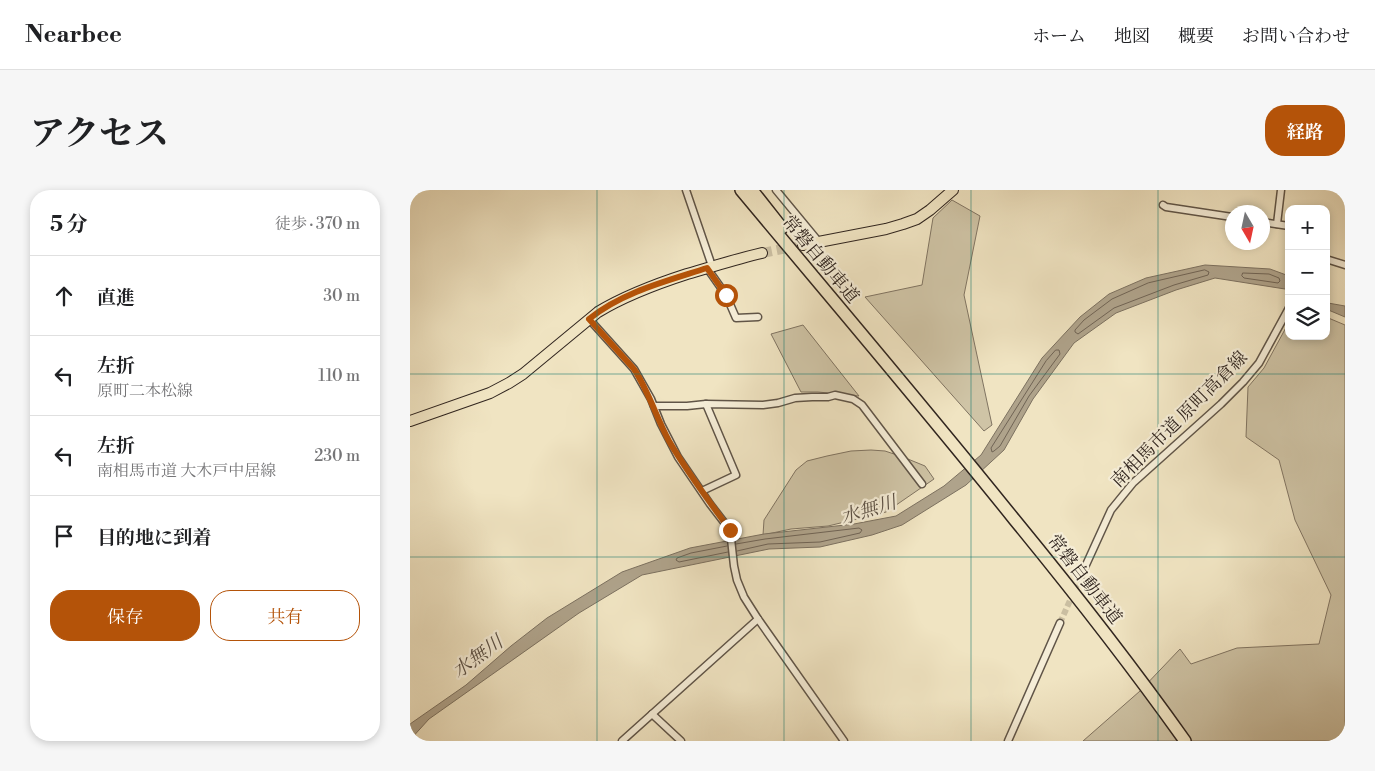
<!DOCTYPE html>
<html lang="ja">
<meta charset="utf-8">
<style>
body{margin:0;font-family:"Libre Bodoni","Noto Serif JP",serif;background:#f6f6f6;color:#202124}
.controls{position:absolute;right:15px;top:15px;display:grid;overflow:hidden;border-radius:10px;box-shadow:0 2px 8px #0003}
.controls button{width:45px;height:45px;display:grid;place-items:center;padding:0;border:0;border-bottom:1px solid #e0e0e0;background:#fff;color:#202124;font:25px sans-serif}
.compass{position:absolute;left:815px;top:15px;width:45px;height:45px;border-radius:50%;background:#fff;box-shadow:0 2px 8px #0003;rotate:171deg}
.stop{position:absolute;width:15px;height:15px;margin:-11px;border:4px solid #b45309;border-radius:50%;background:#fff}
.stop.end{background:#b45309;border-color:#fff;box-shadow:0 1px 5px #0008}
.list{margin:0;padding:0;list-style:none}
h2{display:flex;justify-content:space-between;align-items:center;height:65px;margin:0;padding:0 20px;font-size:21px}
h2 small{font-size:16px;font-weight:400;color:#757577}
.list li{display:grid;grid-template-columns:32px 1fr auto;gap:15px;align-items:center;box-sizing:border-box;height:80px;padding:0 20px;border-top:1px solid #e0e0e0}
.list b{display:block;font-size:19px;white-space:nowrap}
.list p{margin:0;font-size:16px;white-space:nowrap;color:#757577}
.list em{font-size:16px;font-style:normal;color:#757577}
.actions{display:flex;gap:10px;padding:15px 20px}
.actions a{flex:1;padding:11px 0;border:1px solid #b45309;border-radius:20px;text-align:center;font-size:18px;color:#b45309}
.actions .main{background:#b45309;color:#fff}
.icon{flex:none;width:28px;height:28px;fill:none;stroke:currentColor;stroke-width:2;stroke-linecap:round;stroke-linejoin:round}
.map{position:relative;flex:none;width:935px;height:551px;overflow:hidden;border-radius:20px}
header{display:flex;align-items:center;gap:30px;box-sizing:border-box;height:70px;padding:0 25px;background:#fff;border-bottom:1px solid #e0e0e0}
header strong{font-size:24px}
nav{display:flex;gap:28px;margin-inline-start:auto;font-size:18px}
.intro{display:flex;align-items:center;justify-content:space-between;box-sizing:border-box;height:120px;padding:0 30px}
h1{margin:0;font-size:35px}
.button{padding:12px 22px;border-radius:20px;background:#b45309;color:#fff;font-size:18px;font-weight:700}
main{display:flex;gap:30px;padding:0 30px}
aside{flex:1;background:#fff;border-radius:20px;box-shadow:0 2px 8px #0003}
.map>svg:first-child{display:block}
.green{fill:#cfc4a6;stroke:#807462}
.water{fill:#afa38b;stroke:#7c7160}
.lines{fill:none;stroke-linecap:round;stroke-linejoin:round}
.shore{stroke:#706455;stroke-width:1}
.street-tunnel{stroke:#cabea1;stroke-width:6;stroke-dasharray:6 3;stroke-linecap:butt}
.primary-tunnel{stroke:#cabea1;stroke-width:10;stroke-dasharray:10 5;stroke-linecap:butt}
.street-casing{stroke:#605548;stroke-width:9}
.primary-casing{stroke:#30251f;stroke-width:12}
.highway-casing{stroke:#30251f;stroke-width:14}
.street{stroke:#f5edd7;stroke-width:6}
.primary{stroke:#f0e4c2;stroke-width:10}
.highway{stroke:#f0e4c2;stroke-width:11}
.route{stroke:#b45309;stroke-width:6}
.grid{fill:none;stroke:#0f766e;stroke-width:1;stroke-opacity:0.55}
.labels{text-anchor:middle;stroke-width:4.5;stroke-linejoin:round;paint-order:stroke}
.street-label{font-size:18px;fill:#30251f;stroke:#f5edd7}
.water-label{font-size:19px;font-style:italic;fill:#5c5145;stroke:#f5edd7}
</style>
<header>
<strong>Nearbee</strong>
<nav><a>ホーム</a><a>地図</a><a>概要</a><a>お問い合わせ</a></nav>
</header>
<div class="intro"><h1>アクセス</h1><a class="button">経路</a></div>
<main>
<aside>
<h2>5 分<small>徒歩 · 370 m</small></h2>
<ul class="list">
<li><svg class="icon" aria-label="ahead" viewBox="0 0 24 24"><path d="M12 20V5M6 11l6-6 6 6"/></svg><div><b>直進</b></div><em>30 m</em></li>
<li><svg class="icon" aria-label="left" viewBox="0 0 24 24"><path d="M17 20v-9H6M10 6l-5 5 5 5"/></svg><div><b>左折</b><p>原町二本松線</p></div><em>110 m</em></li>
<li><svg class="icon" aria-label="left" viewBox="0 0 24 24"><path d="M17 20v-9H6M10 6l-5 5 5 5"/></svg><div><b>左折</b><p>南相馬市道 大木戸中居線</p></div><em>230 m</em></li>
<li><svg class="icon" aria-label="arrive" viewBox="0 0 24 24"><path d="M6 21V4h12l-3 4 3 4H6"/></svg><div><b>目的地に到着</b></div></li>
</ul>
<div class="actions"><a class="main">保存</a><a>共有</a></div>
</aside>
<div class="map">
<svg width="935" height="551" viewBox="0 0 935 551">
<rect width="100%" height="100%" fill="#f0e4c2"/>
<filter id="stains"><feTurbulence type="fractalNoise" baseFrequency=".004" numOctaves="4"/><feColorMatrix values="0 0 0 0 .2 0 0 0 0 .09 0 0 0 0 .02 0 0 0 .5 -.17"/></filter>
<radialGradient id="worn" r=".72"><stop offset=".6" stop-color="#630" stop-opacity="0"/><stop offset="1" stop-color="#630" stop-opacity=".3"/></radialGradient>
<!-- green -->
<g class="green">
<polygon points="542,10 570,26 554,105 582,235 574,241 455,107 512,95 523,28"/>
<polygon points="916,127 935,135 935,551 673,551 730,501 770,459 781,474 827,458 909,454 921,405 885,330 869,270 836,247 838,197 854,178 879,132 879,146 916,146"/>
<polygon points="393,135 449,206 408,202 391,202 361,144"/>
<polygon points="461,260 475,261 493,267 515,276 524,289 476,322 418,336 381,339 353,345 354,330 386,280 397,271 417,266 441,261"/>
</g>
<!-- water -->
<g class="water">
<polygon points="795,75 860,79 879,86 879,101 875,99 805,88 766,100 706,123 664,153 623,209 594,260 556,295 492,335 462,345 410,357 359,359 232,385 169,423 19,529 0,550 0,534 56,495 101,456 137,428 212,382 280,358 354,344 444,334 486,326 534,296 571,265 632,168 670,127 699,104 736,88"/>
<polygon points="916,99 919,101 918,113 935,116 935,127 916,119"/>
</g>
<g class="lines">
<!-- shore -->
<g class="shore">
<polygon points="795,80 799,82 798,85 764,95 704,118 668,144 665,142 665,140 674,130 702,109 738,93"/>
<polygon points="833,83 859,84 869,88 870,91 868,93 834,88 832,86"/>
<polygon points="646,160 649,160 650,164 619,206 590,256 584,261 582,262 581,258 636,171"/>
<polyline points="326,354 355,349 449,338 452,340 450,343 410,352 358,354 327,361"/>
<polyline points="317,356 281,363 267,368 266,370 269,372 318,362"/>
</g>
<!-- street-tunnel -->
<polyline class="street-tunnel" points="650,433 670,388"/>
<!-- primary-tunnel -->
<polyline class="primary-tunnel" points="352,63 393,55"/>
<defs>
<g id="street">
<polyline points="276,0 302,76"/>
<polyline points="366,0 409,52"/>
<polyline points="753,15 756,17 822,27"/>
<polyline points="852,32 879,36"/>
<polyline points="867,34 871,0"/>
<polyline points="916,69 935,75"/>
<polyline points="297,78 316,105 326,128 348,127"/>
<polyline points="179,129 224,179 241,209 251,234 268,267 300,314 320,340 324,376 327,390 334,407 348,429 434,551"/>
<polyline points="244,216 277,216 296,214 353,215 368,213 385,208 402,207 418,207 425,205 443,209 452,215 512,294"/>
<polyline points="292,301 326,285 296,214"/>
<polyline points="670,388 701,320 723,293 811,214 833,192 849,173 879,118"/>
<polyline points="242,524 271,551"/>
<polyline points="212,551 348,429"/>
<polyline points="598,551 650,433"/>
</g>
<g id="primary">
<polyline points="393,55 476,39 493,34 507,29 520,20 543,0"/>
<path d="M0,231l80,-28 19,-10 14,-9 75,-62c28,-17 58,-28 89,-38 25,-7 49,-15 75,-21"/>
</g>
<g id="highway">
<path d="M331,0c91,109 184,218 273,329 59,72 117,146 171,222"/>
<polyline points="342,0 372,38"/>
</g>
</defs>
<!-- street casing -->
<use href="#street" class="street-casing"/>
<!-- primary casing -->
<use href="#primary" class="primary-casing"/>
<!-- highway casing -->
<use href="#highway" class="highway-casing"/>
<!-- street -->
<use href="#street" class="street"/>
<!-- primary -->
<use href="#primary" class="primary"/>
<!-- highway -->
<use href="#highway" class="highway"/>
</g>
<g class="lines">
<!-- route -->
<path class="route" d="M316,105l-19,-27c-40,13 -85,24 -118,51l45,50c15,23 22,48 35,72 18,31 40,60 61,89"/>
</g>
<!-- grid -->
<path class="grid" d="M187,0v551M374,0v551M561,0v551M748,0v551M0,184h935M0,367h935"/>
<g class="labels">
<!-- street labels -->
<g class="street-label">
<text transform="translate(411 69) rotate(50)" y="6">常磐自動車道</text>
<text transform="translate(769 229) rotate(-45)" y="6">南相馬市道 原町高倉線</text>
<text transform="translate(675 389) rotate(52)" y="6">常磐自動車道</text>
</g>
<!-- water labels -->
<g class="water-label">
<text transform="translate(458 319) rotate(-17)" y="7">水無川</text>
<text transform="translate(67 466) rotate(-36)" y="7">水無川</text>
</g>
</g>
<rect width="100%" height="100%" filter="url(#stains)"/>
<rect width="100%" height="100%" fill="url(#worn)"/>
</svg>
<div class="controls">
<button>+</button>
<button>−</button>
<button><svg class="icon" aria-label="layers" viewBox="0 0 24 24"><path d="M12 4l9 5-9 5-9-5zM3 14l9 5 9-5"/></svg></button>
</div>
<svg class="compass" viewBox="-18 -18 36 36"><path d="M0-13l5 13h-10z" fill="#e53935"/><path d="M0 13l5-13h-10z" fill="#757577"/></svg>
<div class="stop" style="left:316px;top:105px"></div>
<div class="stop end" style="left:320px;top:340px"></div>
</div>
</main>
